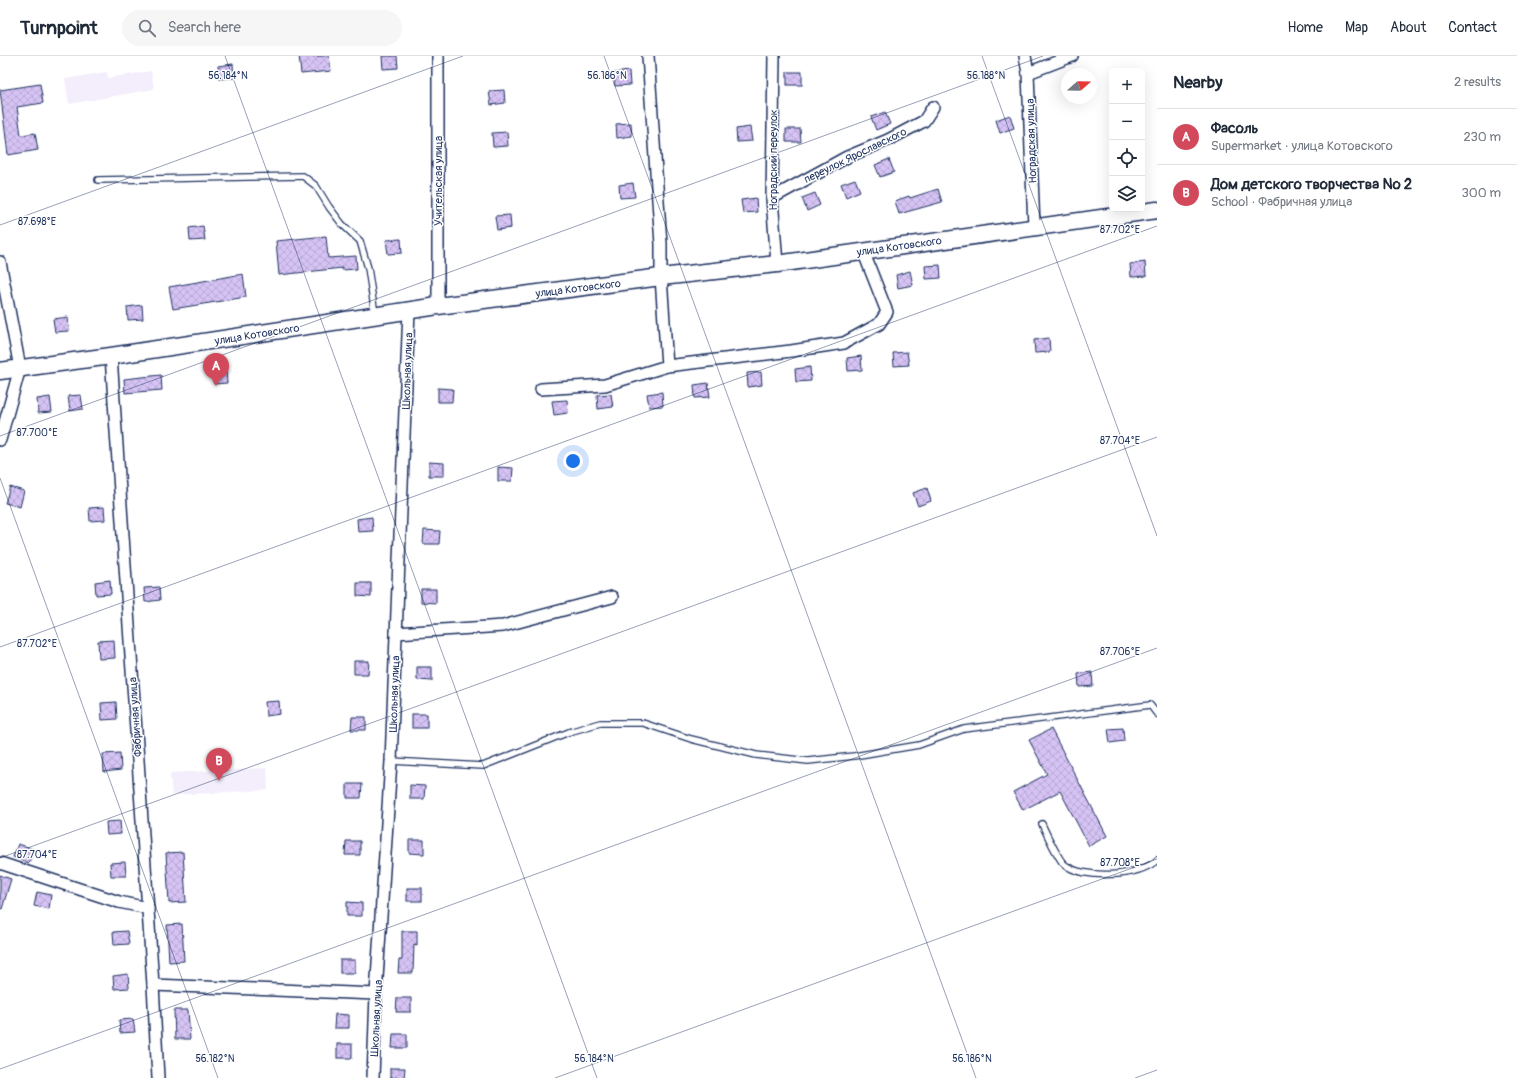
<!DOCTYPE html>
<meta charset="utf-8">
<style>
body{margin:0;font-family:Pangolin,sans-serif;background:#f6f6f7;color:#1f2937}
.controls{position:absolute;right:12px;top:12px;display:grid;overflow:hidden;border-radius:6px;box-shadow:0 4px 16px #0002}
.controls button{width:36px;height:36px;display:grid;place-items:center;padding:0;border:0;border-bottom:1px solid #e0e1e3;background:#fff;color:#1f2937;font:20px sans-serif}
.compass{position:absolute;left:1061px;top:12px;width:36px;height:36px;border-radius:50%;background:#fff;box-shadow:0 4px 16px #0002;rotate:70deg}
.you{position:absolute;left:573px;top:405px;width:14px;height:14px;margin:-10px;border:3px solid #fff;border-radius:50%;background:#1a73e8;box-shadow:0 0 0 6px #1a73e833}
.badge{display:grid;place-items:center;width:26px;height:26px;border-radius:50%;background:#d1495b;color:#fff;font-size:13px;font-weight:700}
.pin{position:absolute;translate:-50% -33px;filter:drop-shadow(0 1px 2px #0008)}
.pin::after{content:'';position:absolute;top:21px;width:14px;height:12px;background:inherit;clip-path:polygon(0 0,100% 0,50% 100%)}
.list{margin:0;padding:0;list-style:none}
h2{display:flex;justify-content:space-between;align-items:center;height:52px;margin:0;padding:0 16px;font-size:17px}
h2 small{font-size:13px;font-weight:400;color:#747a83}
.list li{display:grid;grid-template-columns:26px 1fr auto;gap:12px;align-items:center;box-sizing:border-box;height:56px;padding:0 16px;border-top:1px solid #e0e1e3}
.list b{display:block;font-size:15px;white-space:nowrap}
.list p{margin:0;font-size:13px;white-space:nowrap;color:#747a83}
.list em{font-size:13px;font-style:normal;color:#747a83}
.icon{flex:none;width:22px;height:22px;fill:none;stroke:currentColor;stroke-width:2;stroke-linecap:round;stroke-linejoin:round}
.map{position:relative;flex:none;width:1157px;height:1022px;overflow:hidden}
header{display:flex;align-items:center;gap:24px;box-sizing:border-box;height:56px;padding:0 20px;background:#fff;border-bottom:1px solid #e0e1e3}
header strong{font-size:19px}
nav{display:flex;gap:22px;margin-inline-start:auto;font-size:14px}
.search{width:280px;height:36px;background:#f6f6f7;display:flex;align-items:center;gap:10px;box-sizing:border-box;padding:0 14px;border-radius:22px;color:#747a83;font-size:15px}
main{display:flex}
aside{flex:1;background:#fff}
.map>svg:first-child{display:block}
.built{fill:#f3edfc}
.building{fill:url(#building-cross-hatch);stroke:#1b2f5e}
.lines{fill:none;stroke-linecap:round;stroke-linejoin:round}
.lane-casing{stroke:#1b2f5e;stroke-width:8}
.street-casing{stroke:#1b2f5e;stroke-width:14}
.secondary-casing{stroke:#1b2f5e;stroke-width:19}
.lane{stroke:#fff;stroke-width:5.5}
.street{stroke:#fff;stroke-width:11}
.secondary{stroke:#fff;stroke-width:16}
.ticks{fill:none;stroke:#1b2f5e;stroke-width:1;stroke-opacity:0.45}
.labels{text-anchor:middle;stroke-width:3;stroke-linejoin:round;paint-order:stroke}
.street-label{font-size:11px;fill:#1b2f5e;stroke:#fff}
.ticks-label{font-size:10px;text-anchor:middle;fill:#1b2f5e;stroke:#fff;stroke-width:3;stroke-linejoin:round;paint-order:stroke}
</style>
<header>
<strong>Turnpoint</strong>
<div class="search"><svg class="icon" aria-label="search" viewBox="0 0 24 24"><circle cx="10" cy="10" r="6"/><path d="M15 15l6 6"/></svg>Search here</div>
<nav><a>Home</a><a>Map</a><a>About</a><a>Contact</a></nav>
</header>
<main>
<div class="map">
<svg width="1157" height="1022" viewBox="0 0 1157 1022">
<defs>
<pattern id="building-cross-hatch" width="8" height="8" patternUnits="userSpaceOnUse"><rect width="8" height="8" fill="#d6c3f4"/><path d="M0 0l8 8M0 8l8-8" fill="none" stroke="#b7a8d4"/></pattern>
</defs>
<rect width="100%" height="100%" fill="#fff"/>
<filter id="ink" filterUnits="userSpaceOnUse"><feTurbulence type="fractalNoise" baseFrequency=".025" numOctaves="2"/><feDisplacementMap in="SourceGraphic" scale="8" xChannelSelector="R" yChannelSelector="G"/><feConvolveMatrix kernelMatrix="1 2 1 2 8 2 1 2 1" color-interpolation-filters="sRGB"/></filter>
<g filter="url(#ink)">
<!-- built -->
<g class="built">
<polygon points="151,15 154,33 69,48 65,23 107,16 108,22"/>
<polygon points="267,712 268,734 172,739 170,717"/>
</g>
<!-- building -->
<g class="building">
<polygon points="299,0 329,0 331,15 301,18"/>
<polygon points="382,0 397,0 398,12 383,13"/>
<polygon points="233,8 234,22 219,23 218,10"/>
<polygon points="629,15 630,29 615,30 614,17"/>
<rect x="787" y="16" width="15" height="13"/>
<polygon points="40,28 43,47 17,51 21,79 35,77 38,94 8,99 0,34"/>
<polygon points="504,34 505,47 491,49 489,35"/>
<polygon points="885,56 890,68 876,74 871,61"/>
<polygon points="1010,59 1014,72 1000,77 996,64"/>
<polygon points="631,67 632,80 617,82 616,68"/>
<polygon points="750,71 752,85 737,86 736,73"/>
<polygon points="786,73 800,73 801,86 786,86"/>
<polygon points="507,76 508,90 493,91 492,77"/>
<polygon points="889,103 894,116 880,121 875,109"/>
<polygon points="855,123 860,135 846,141 841,128"/>
<polygon points="633,127 635,141 620,142 619,129"/>
<polygon points="938,133 942,146 899,158 895,145 909,140 910,142"/>
<polygon points="815,137 820,149 807,155 802,142"/>
<polygon points="756,142 757,156 743,157 741,144"/>
<polygon points="510,159 511,172 497,174 495,160"/>
<polygon points="203,170 205,184 190,185 189,172"/>
<polygon points="326,180 328,202 356,200 357,213 342,214 342,212 279,219 276,185"/>
<polygon points="401,183 402,197 388,198 386,184"/>
<polygon points="1145,206 1146,220 1131,221 1130,208"/>
<polygon points="940,209 941,222 926,223 925,210"/>
<polygon points="910,215 913,229 898,232 896,219"/>
<polygon points="243,218 246,241 173,253 169,231"/>
<polygon points="142,249 143,263 128,264 127,251"/>
<polygon points="68,261 69,275 55,276 53,263"/>
<polygon points="1049,282 1050,296 1035,297 1034,284"/>
<polygon points="907,296 909,309 894,310 893,297"/>
<polygon points="861,300 862,314 848,315 847,302"/>
<polygon points="810,311 811,325 796,326 795,313"/>
<polygon points="226,312 227,327 214,328 212,314"/>
<polygon points="761,316 762,329 748,331 747,317"/>
<polygon points="161,319 162,334 125,337 124,323"/>
<polygon points="708,327 710,341 695,342 694,329"/>
<polygon points="438,332 453,333 452,346 438,346"/>
<polygon points="662,336 663,350 649,351 647,338"/>
<polygon points="611,338 613,351 598,353 597,339"/>
<polygon points="81,339 83,353 70,355 68,340"/>
<polygon points="50,341 52,356 38,357 37,343"/>
<polygon points="567,344 568,357 554,359 552,345"/>
<polygon points="429,406 444,407 444,420 429,420"/>
<polygon points="498,411 513,412 512,425 498,425"/>
<polygon points="10,431 24,435 20,451 5,447"/>
<polygon points="927,432 931,445 918,450 913,437"/>
<polygon points="104,451 105,464 90,465 89,452"/>
<polygon points="372,461 373,475 358,476 357,463"/>
<polygon points="424,474 440,475 439,488 423,488"/>
<polygon points="110,524 111,538 96,539 95,526"/>
<polygon points="357,527 371,527 371,541 357,540"/>
<polygon points="159,531 160,544 145,546 144,532"/>
<polygon points="421,533 436,533 436,547 421,546"/>
<polygon points="114,584 115,602 99,603 98,585"/>
<polygon points="354,605 369,605 368,618 354,618"/>
<polygon points="417,611 432,611 432,625 417,624"/>
<polygon points="1092,616 1093,630 1079,631 1078,618"/>
<polygon points="279,645 280,658 266,660 265,646"/>
<polygon points="116,646 117,663 102,664 101,647"/>
<rect x="412" y="658" width="15" height="14"/>
<polygon points="352,661 366,661 366,674 351,674"/>
<polygon points="1123,672 1124,685 1110,687 1108,673"/>
<polygon points="1051,673 1107,780 1089,790 1060,735 1023,754 1013,736 1047,718 1029,684"/>
<polygon points="120,697 121,714 104,716 103,698"/>
<polygon points="347,728 362,728 361,742 347,742"/>
<polygon points="410,729 425,730 424,743 410,743"/>
<polygon points="120,765 121,778 107,779 106,766"/>
<polygon points="409,784 424,784 424,798 409,797"/>
<polygon points="346,785 360,785 360,799 345,799"/>
<polygon points="18,788 34,793 29,807 13,801"/>
<polygon points="183,796 186,846 169,847 166,797"/>
<polygon points="125,806 126,820 111,820 110,807"/>
<polygon points="0,819 11,823 2,853 0,852"/>
<rect x="407" y="832" width="15" height="13"/>
<polygon points="37,836 51,839 49,853 34,850"/>
<polygon points="347,846 362,847 362,860 347,860"/>
<polygon points="182,868 184,905 169,906 167,869"/>
<polygon points="127,875 129,888 114,889 113,876"/>
<polygon points="402,875 417,875 417,889 414,888 413,917 398,917 399,904 402,904"/>
<rect x="340" y="904" width="15" height="13"/>
<polygon points="128,918 129,932 114,933 113,920"/>
<polygon points="397,942 411,942 411,956 396,956"/>
<polygon points="174,954 188,954 190,983 175,983"/>
<polygon points="335,958 349,959 349,972 334,972"/>
<polygon points="133,963 135,976 120,977 119,964"/>
<polygon points="393,978 407,978 407,992 392,992"/>
<rect x="337" y="988" width="15" height="14"/>
<polygon points="390,1012 405,1012 404,1022 390,1022"/>
</g>
<g class="lines">
<defs>
<g id="lane">
<polyline points="98,124 303,120 316,130 329,151 342,168 360,185 368,212 375,258"/>
<polyline points="391,705 483,710 569,676 600,667 643,667 691,683 756,699 808,705 854,700 919,689 964,673 1150,649 1157,658"/>
<path d="M1042,768c3,7 17,36 22,40 18,16 76,13 93,-4"/>
</g>
<g id="street">
<polyline points="648,0 661,188 661,221 667,310"/>
<polyline points="774,0 772,142 777,208"/>
<polyline points="1025,0 1028,17 1034,171"/>
<polyline points="1028,17 1072,0"/>
<polyline points="772,142 847,101 888,84 924,65 933,51"/>
<polyline points="0,206 20,312 0,384"/>
<polyline points="438,250 438,0"/>
<polyline points="111,300 153,929 158,1022"/>
<polyline points="541,333 605,329 667,310 791,295 844,287 879,268 887,256 863,195"/>
<polyline points="396,577 503,570 612,541"/>
<polyline points="0,807 119,846 148,852"/>
<polyline points="153,929 376,938"/>
<polyline points="373,1022 376,938 391,705 409,254"/>
</g>
<polyline id="secondary" points="0,315 111,300 438,250 661,221 777,208 1157,154"/>
</defs>
<!-- lane casing -->
<use href="#lane" class="lane-casing"/>
<!-- street casing -->
<use href="#street" class="street-casing"/>
<!-- secondary casing -->
<use href="#secondary" class="secondary-casing"/>
<!-- lane -->
<use href="#lane" class="lane"/>
<!-- street -->
<use href="#street" class="street"/>
<!-- secondary -->
<use href="#secondary" class="secondary"/>
</g>
</g>
<!-- ticks -->
<path class="ticks" d="M225,0l372,1022M604,0l372,1022M982,0l175,480M0,169l463,-169M0,380l1043,-380M0,422l218,600M0,591l1157,-421M0,802l1157,-421M0,1013l1157,-421M555,1022l602,-219M1135,1022l22,-8"/>
<g class="labels">
<!-- street labels -->
<g class="street-label">
<text transform="translate(1031 85) rotate(-92)" y="4">Ноградская улица</text>
<text transform="translate(855 99) rotate(-26)" y="4">переулок Ярославского</text>
<text transform="translate(773 104) rotate(-90)" y="4">Ноградский переулок</text>
<text transform="translate(438 125) rotate(-90)" y="4">Учительская улица</text>
<text transform="translate(899 190) rotate(-8)" y="4">улица Котовского</text>
<text transform="translate(578 232) rotate(-7)" y="4">улица Котовского</text>
<text transform="translate(257 278) rotate(-9)" y="4">улица Котовского</text>
<text transform="translate(407 315) rotate(-88)" y="4">Школьная улица</text>
<text transform="translate(394 638) rotate(-88)" y="4">Школьная улица</text>
<text transform="translate(135 661) rotate(-94)" y="4">Фабричная улица</text>
<text transform="translate(376 962) rotate(-87)" y="4">Школьная улица</text>
</g>
</g>
<g class="ticks-label">
<text x="986" y="23">56.188°N</text>
<text x="228" y="23">56.184°N</text>
<text x="607" y="23">56.186°N</text>
<text x="37" y="169">87.698°E</text>
<text x="1120" y="177">87.702°E</text>
<text x="37" y="380">87.700°E</text>
<text x="1120" y="388">87.704°E</text>
<text x="37" y="591">87.702°E</text>
<text x="1120" y="599">87.706°E</text>
<text x="37" y="802">87.704°E</text>
<text x="1120" y="810">87.708°E</text>
<text x="215" y="1006">56.182°N</text>
<text x="594" y="1006">56.184°N</text>
<text x="972" y="1006">56.186°N</text>
</g>
</svg>
<div class="controls">
<button>+</button>
<button>−</button>
<button><svg class="icon" aria-label="locate" viewBox="0 0 24 24"><circle cx="12" cy="12" r="6"/><path d="M12 2v4M12 18v4M2 12h4M18 12h4"/></svg></button>
<button><svg class="icon" aria-label="layers" viewBox="0 0 24 24"><path d="M12 4l9 5-9 5-9-5zM3 14l9 5 9-5"/></svg></button>
</div>
<svg class="compass" viewBox="-18 -18 36 36"><path d="M0-13l5 13h-10z" fill="#e53935"/><path d="M0 13l5-13h-10z" fill="#747a83"/></svg>
<div class="you"></div>
<div class="pin badge" style="left:216px;top:330px">A</div>
<div class="pin badge" style="left:219px;top:725px">B</div>
</div>
<aside>
<h2>Nearby<small>2 results</small></h2>
<ul class="list">
<li><span class="badge">A</span><div><b>Фасоль</b><p>Supermarket · улица Котовского</p></div><em>230 m</em></li>
<li><span class="badge">B</span><div><b>Дом детского творчества № 2</b><p>School · Фабричная улица</p></div><em>300 m</em></li>
</ul>
</aside>
</main>
